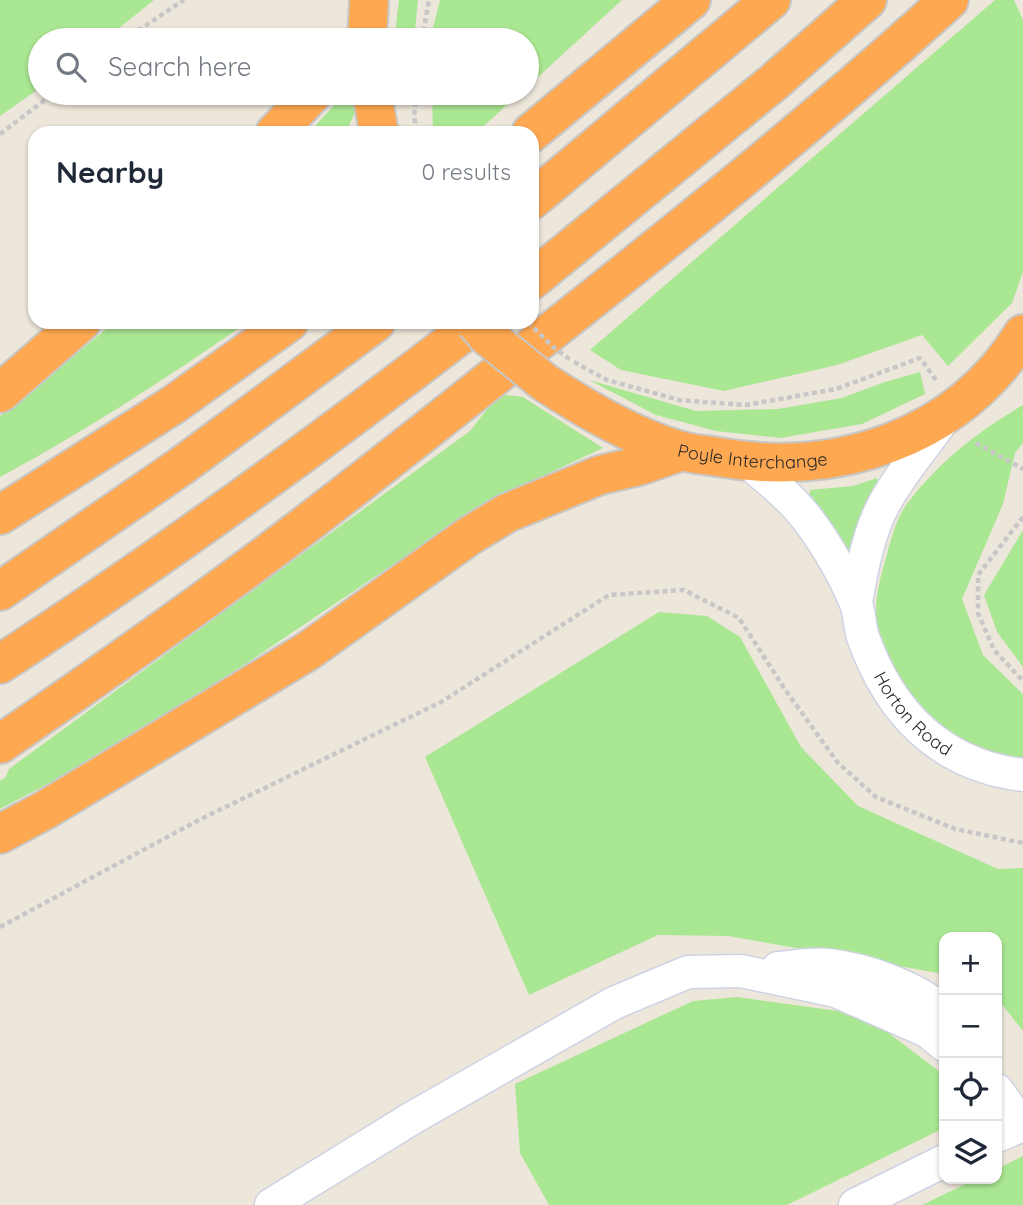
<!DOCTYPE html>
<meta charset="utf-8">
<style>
body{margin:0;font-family:Quicksand,sans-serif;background:#f6f6f7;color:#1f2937}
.controls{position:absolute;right:21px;bottom:21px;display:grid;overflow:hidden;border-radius:14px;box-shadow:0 2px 5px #0004}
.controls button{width:63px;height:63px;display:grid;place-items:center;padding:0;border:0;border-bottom:2px solid #e0e1e3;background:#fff;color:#1f2937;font:35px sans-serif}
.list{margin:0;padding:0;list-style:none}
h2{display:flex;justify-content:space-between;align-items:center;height:91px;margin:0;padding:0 28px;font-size:30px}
h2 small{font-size:23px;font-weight:400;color:#747a83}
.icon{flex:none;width:38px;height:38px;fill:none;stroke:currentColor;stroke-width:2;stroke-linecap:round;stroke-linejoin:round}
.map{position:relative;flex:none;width:1023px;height:1205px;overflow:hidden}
.search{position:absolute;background:#fff;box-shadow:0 2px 5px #0004;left:28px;top:28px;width:511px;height:77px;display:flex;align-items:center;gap:18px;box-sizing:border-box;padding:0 24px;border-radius:38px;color:#747a83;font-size:26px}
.panel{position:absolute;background:#fff;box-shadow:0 2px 5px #0004;left:28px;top:126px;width:511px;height:203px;border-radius:21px}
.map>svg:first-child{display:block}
.green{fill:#aae792}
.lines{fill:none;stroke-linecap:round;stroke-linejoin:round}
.minor-casing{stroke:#cfd2e3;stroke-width:35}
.highway-casing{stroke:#c7c7c7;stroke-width:42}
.path{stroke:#c7c7c7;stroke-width:4.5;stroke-dasharray:5 3.5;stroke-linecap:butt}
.minor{stroke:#fff;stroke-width:32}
.highway{stroke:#ffa852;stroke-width:38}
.highway-bridge-casing{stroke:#c7c7c7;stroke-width:42;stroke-linecap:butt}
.path-bridge{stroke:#c7c7c7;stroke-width:4.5;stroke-dasharray:5 3.5;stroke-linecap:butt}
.highway-bridge{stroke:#ffa852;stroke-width:38}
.labels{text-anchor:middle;stroke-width:6;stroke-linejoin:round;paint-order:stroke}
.street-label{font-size:18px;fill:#292929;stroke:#fff}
</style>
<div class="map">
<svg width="1023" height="1205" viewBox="0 0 1023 1205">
<rect width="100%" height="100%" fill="#ede6da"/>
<!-- green -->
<g class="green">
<polygon points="0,0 154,0 104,40 40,40 40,88 0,116"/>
<polygon points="399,0 418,0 414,40 394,40"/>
<polygon points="440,0 622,0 527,87 527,40 430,40"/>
<polygon points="995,0 1014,0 1023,20 1023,272 1012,303 948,366 922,335 837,365 724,391 621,370 590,350"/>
<polygon points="345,93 350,93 355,113 349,125 351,133 309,133"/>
<polygon points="432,93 520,93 476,133 433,133"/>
<path d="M115,322h133c-80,55 -162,109 -248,155v-61z"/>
<polygon points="920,372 925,394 862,424 780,438 716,431 656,415 589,380 696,411 778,409 842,398 885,382"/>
<polygon points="499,394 523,397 603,448 483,504 244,665 76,769 0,809 0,781 6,777 9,769 470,431"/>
<path d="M1023,405v38l-8,10 -12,51 -41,95 21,56 40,39v67c-15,-4 -32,-6 -46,-12 -50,-19 -102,-84 -101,-139 0,-17 5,-35 10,-52 5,-19 11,-43 24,-58 31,-40 70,-70 113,-95z"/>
<path d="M877,478l1,9c-17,27 -22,49 -27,80 -10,-27 -22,-50 -41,-72v-5l43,-4z"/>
<polygon points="1023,530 1023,667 997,632 984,595"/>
<polygon points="659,612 707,616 740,637 801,747 858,806 998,869 1023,868 1023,1031 997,998 997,937 944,937 944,974 728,936 658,935 529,995 425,757"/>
<polygon points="737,997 838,1011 882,1028 944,1075 944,1128 787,1205 549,1205 520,1153 515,1084 693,1001"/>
<polygon points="1023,1156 1023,1205 922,1205 976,1179 997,1179 997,1169"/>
</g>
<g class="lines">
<defs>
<g id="minor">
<path id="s1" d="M749,463c17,15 36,29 51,47 20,23 43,62 55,91 5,11 4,24 8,36 27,76 77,128 160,138"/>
<path d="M856,602c6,-33 12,-68 28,-98 17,-32 42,-59 62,-89"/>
<path d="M778,968c16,-1 34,-5 50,-3 37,4 89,22 116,47"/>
<polyline points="997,1090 1022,1125"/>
<polyline points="997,1136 1023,1125"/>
<polyline points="271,1205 414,1117 614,1003 688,972 741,971 836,991 927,1031 944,1045"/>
<polyline points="855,1205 944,1161"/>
</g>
<g id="highway">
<polyline points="367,40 369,0"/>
<polyline points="372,93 379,133"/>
<polyline points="275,133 313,93"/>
<polyline points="531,133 691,0"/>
<polyline points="532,200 771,0"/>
<polyline points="532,280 774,82 867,0"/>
<path id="s2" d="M544,382c43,28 87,54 137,69 12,3 25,4 37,6 118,21 240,-18 305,-123"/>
<polyline points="0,393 81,322"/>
<polyline points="0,515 173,405 289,322"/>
<polyline points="0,591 180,467 376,322"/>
<path d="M0,664c164,-107 322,-222 477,-342"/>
<path d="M0,744c100,-69 199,-138 296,-212 80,-61 159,-124 238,-187 141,-111 282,-224 415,-345"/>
<polyline points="0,834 45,810 308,651 469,536 507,513 600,475 639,466 682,451"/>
</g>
</defs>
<!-- minor casing -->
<use href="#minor" class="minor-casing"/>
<!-- highway casing -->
<use href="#highway" class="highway-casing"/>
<!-- path -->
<g class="path">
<polyline points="124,40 184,0"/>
<polyline points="422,40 429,0"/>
<polyline points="416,93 414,118 418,133"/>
<polyline points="0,134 54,93"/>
<polyline points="574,362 607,380 679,400 746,405 836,389 920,358 936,380"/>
<polyline points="976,443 1023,469"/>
<polyline points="1023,517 978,575 978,613 994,650 1023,681"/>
<polyline points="0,927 197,821 441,702 609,595 684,590 739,618 784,688 838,763 876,797 955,829 1023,843"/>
</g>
<!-- minor -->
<use href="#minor" class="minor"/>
<!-- highway -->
<use href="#highway" class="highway"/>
<defs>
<polyline id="highway-bridge" points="475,322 487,336 544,382"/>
</defs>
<!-- highway-bridge casing -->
<use href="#highway-bridge" class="highway-bridge-casing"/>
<!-- path-bridge -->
<polyline class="path-bridge" points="528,322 553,347 572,361"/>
<!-- highway-bridge -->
<use href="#highway-bridge" class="highway-bridge"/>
</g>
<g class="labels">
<!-- street labels -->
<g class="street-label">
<text dy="6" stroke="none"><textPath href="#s2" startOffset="226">Poyle Interchange</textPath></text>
<text dy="6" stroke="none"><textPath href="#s1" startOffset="306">Horton Road</textPath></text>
</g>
</g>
</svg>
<div class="controls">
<button>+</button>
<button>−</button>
<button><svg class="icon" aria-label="locate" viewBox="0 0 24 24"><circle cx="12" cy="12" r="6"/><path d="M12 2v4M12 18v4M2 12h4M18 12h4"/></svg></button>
<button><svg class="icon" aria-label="layers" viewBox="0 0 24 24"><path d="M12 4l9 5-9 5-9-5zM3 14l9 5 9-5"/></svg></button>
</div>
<div class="search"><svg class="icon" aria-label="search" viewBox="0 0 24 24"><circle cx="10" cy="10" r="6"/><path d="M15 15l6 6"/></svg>Search here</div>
<section class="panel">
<h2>Nearby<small>0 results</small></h2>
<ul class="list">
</ul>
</section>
</div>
